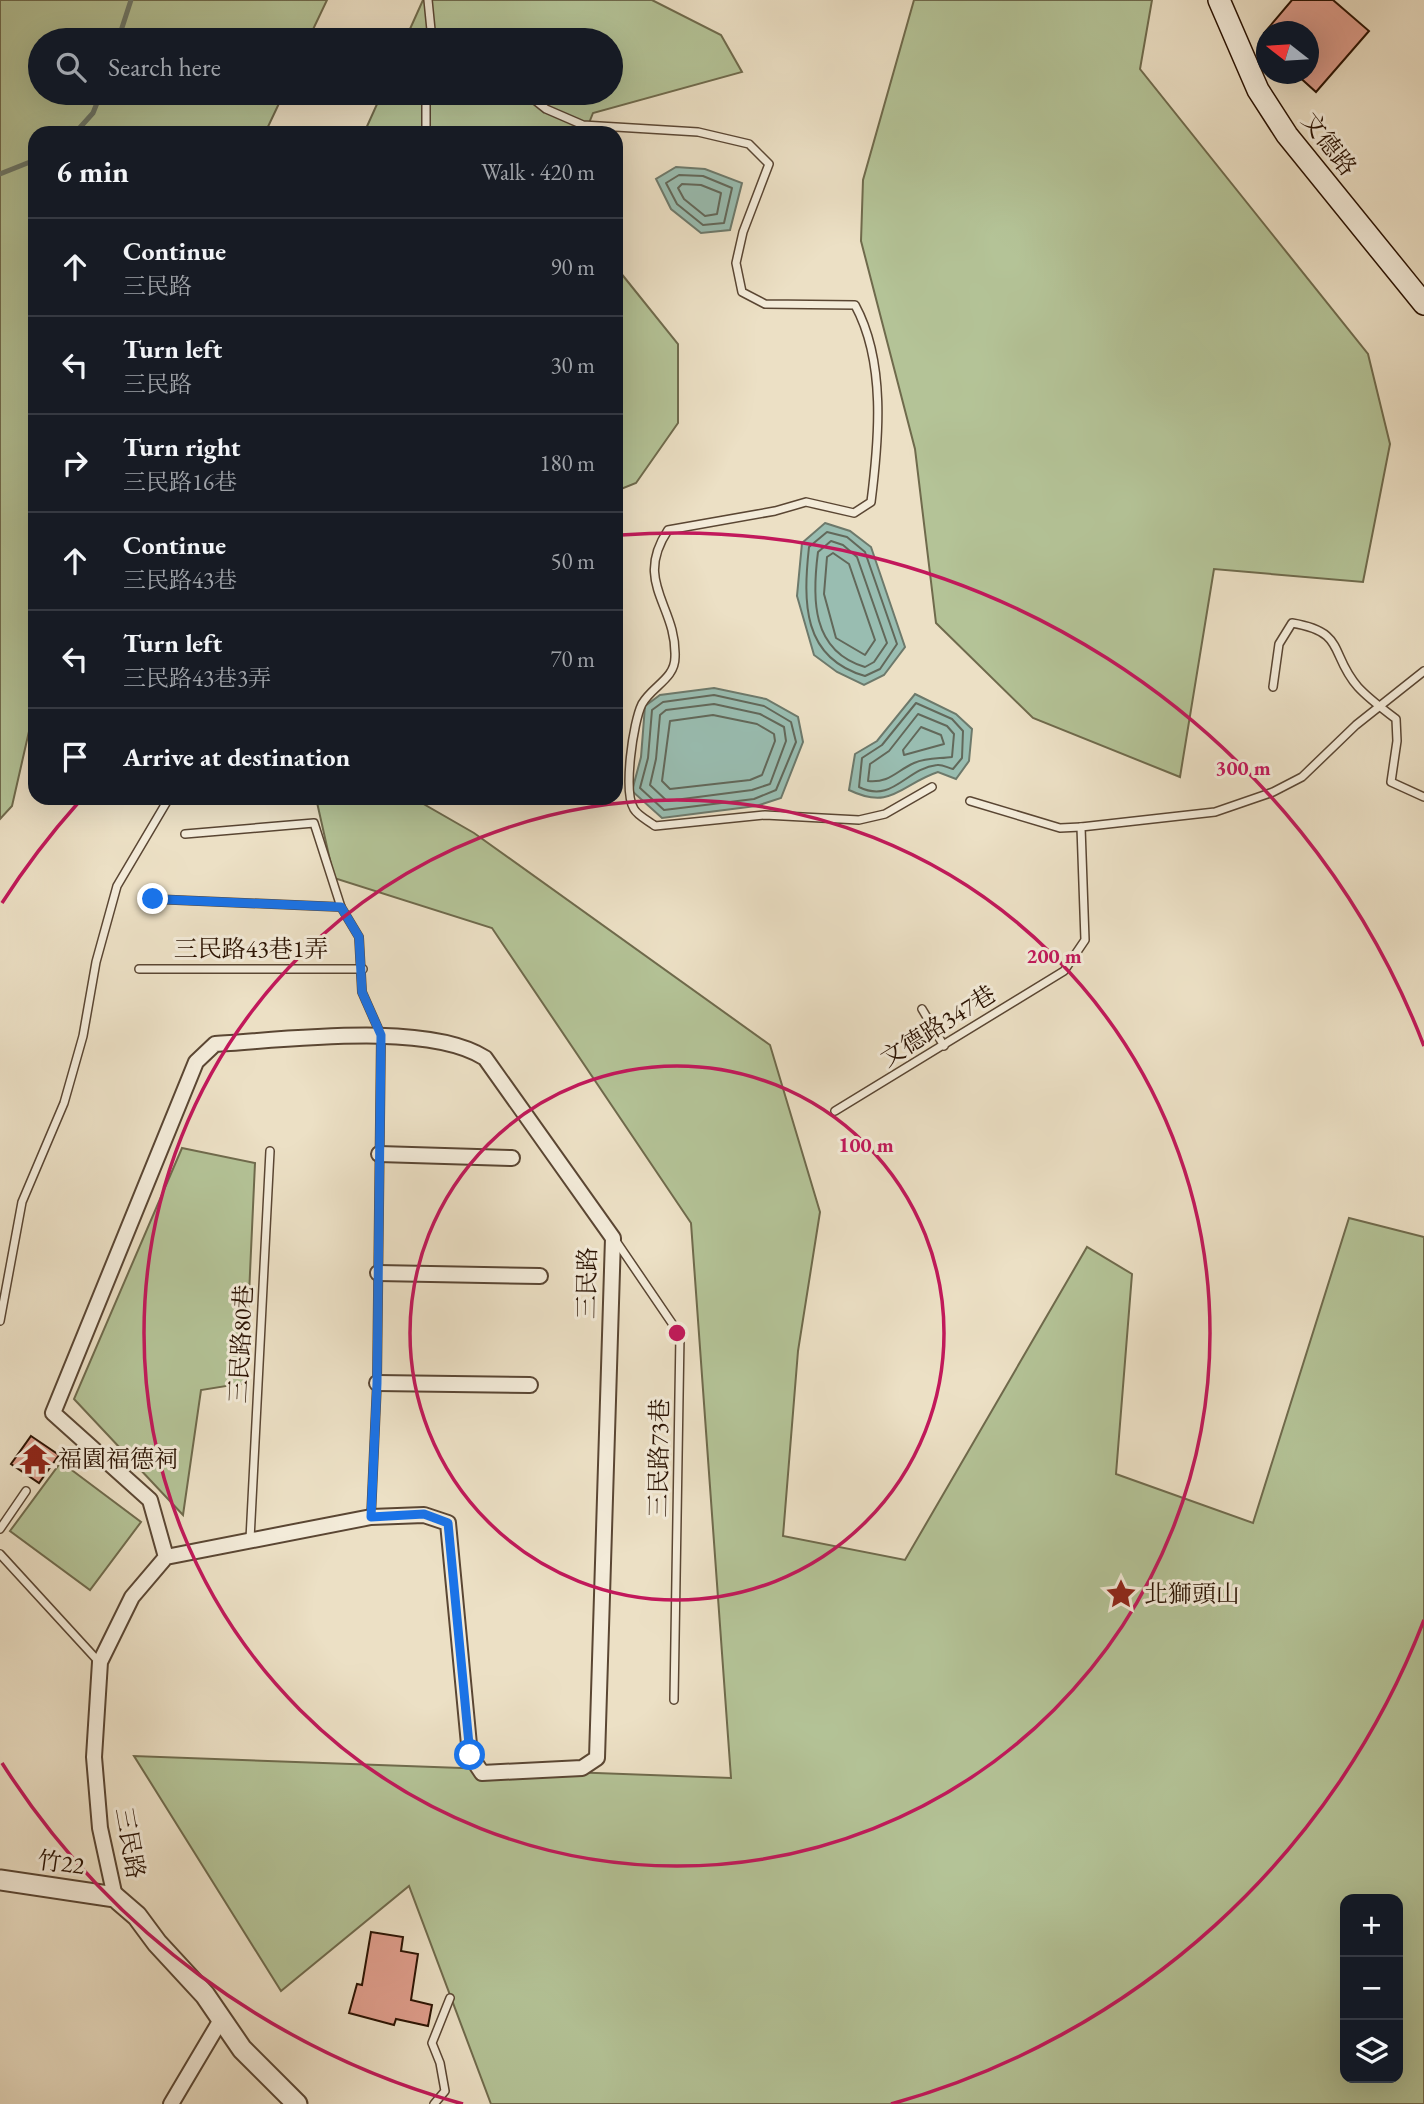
<!DOCTYPE html>
<meta charset="utf-8">
<style>
body{margin:0;font-family:"EB Garamond","Noto Serif TC",serif;background:#20242c;color:#f1f3f6}
.controls{position:absolute;right:21px;bottom:21px;display:grid;overflow:hidden;border-radius:14px;box-shadow:0 7px 28px #0002}
.controls button{width:63px;height:63px;display:grid;place-items:center;padding:0;border:0;border-bottom:2px solid #363941;background:#171b24;color:#f1f3f6;font:35px sans-serif}
.compass{position:absolute;left:1256px;top:21px;width:63px;height:63px;border-radius:50%;background:#171b24;box-shadow:0 7px 28px #0002;rotate:287deg}
.stop{position:absolute;width:21px;height:21px;margin:-16px;border:5px solid #1a73e8;border-radius:50%;background:#fff}
.stop.end{background:#1a73e8;border-color:#fff;box-shadow:0 2px 7px #0008}
.list{margin:0;padding:0;list-style:none}
h2{display:flex;justify-content:space-between;align-items:center;height:91px;margin:0;padding:0 28px;font-size:30px}
h2 small{font-size:23px;font-weight:400;color:#9ea1a6}
.list li{display:grid;grid-template-columns:46px 1fr auto;gap:21px;align-items:center;box-sizing:border-box;height:98px;padding:0 28px;border-top:2px solid #363941}
.list b{display:block;font-size:26px;white-space:nowrap}
.list p{margin:0;font-size:23px;white-space:nowrap;color:#9ea1a6}
.list em{font-size:23px;font-style:normal;color:#9ea1a6}
.icon{flex:none;width:38px;height:38px;fill:none;stroke:currentColor;stroke-width:2;stroke-linecap:round;stroke-linejoin:round}
.map{position:relative;flex:none;width:1424px;height:2104px;overflow:hidden}
.search{position:absolute;background:#171b24;box-shadow:0 7px 28px #0002;left:28px;top:28px;width:595px;height:77px;display:flex;align-items:center;gap:18px;box-sizing:border-box;padding:0 24px;border-radius:38px;color:#9ea1a6;font-size:26px}
.panel{position:absolute;background:#171b24;box-shadow:0 7px 28px #0002;left:28px;top:126px;width:595px;height:679px;border-radius:21px}
.map>svg:first-child{display:block}
.green{fill:#b4c397;stroke:#6f6a4c;stroke-width:2;fill-rule:evenodd}
.water{fill:#99bdb1;stroke:#6d796b;stroke-width:2}
.lines{fill:none;stroke-linecap:round;stroke-linejoin:round}
.shore{stroke:#62685a;stroke-width:2}
.stream{stroke:#6d796b;stroke-width:5}
.building{fill:#e19f8e;stroke:#2a1202;stroke-width:2}
.service-casing{stroke:#5a4633;stroke-width:10}
.minor-casing{stroke:#5a4633;stroke-width:18}
.tertiary-casing{stroke:#5a4633;stroke-width:23}
.secondary-casing{stroke:#2a1202;stroke-width:24}
.service{stroke:#f3ebd9;stroke-width:7}
.minor{stroke:#f3ebd9;stroke-width:14}
.tertiary{stroke:#f3ebd9;stroke-width:19}
.secondary{stroke:#f3ebd9;stroke-width:21}
.route{stroke:#1a73e8;stroke-width:9}
.ring{fill:none;stroke:#c2185b;stroke-width:3.5}
.labels{text-anchor:middle;stroke-width:6;stroke-linejoin:round;paint-order:stroke}
.street-label{font-size:24px;fill:#2a1202;stroke:#f3ebd9}
.poi-label{font-size:24px;fill:#2a1202;stroke:#f3ebd9;text-anchor:start}
.centre{fill:#c2185b;stroke:#f3ebd9;stroke-width:3.5}
.ring-label{font-size:21px;text-anchor:middle;font-weight:bold;fill:#c2185b;stroke:#f3ebd9;stroke-width:6;stroke-linejoin:round;paint-order:stroke}
</style>
<div class="map">
<svg width="1424" height="2104" viewBox="0 0 1424 2104">
<rect width="100%" height="100%" fill="#ece0c5"/>
<filter id="stains"><feTurbulence type="fractalNoise" baseFrequency=".00286" numOctaves="4"/><feColorMatrix values="0 0 0 0 .2 0 0 0 0 .09 0 0 0 0 .02 0 0 0 .5 -.17"/></filter>
<radialGradient id="worn" r=".72"><stop offset=".6" stop-color="#630" stop-opacity="0"/><stop offset="1" stop-color="#630" stop-opacity=".3"/></radialGradient>
<!-- green -->
<g class="green">
<polygon points="0,0 327,0 308,40 40,40 40,93 284,93 265,133 35,133 35,705 12,806 0,819"/>
<polygon points="423,0 652,0 721,35 742,72 593,113 585,133 364,133 382,93 611,93 611,40 405,40"/>
<polygon points="914,0 1152,0 1140,69 1368,354 1390,444 1363,582 1214,569 1180,777 1033,718 936,623 915,449 861,241 863,180"/>
<polygon points="616,267 678,344 678,423 636,483 616,491"/>
<path d="M316,798h97l61,35 296,212 50,167 -22,139 -15,185 122,24 182,-313 45,27 -16,200 137,49 96,-305 75,19v867h-933l-82,-218 -128,105 -147,-235 597,22 -40,-555 -199,-295 -158,-50zM1345,1899h53v179h-53z"/>
<polygon points="182,1148 255,1163 245,1383 201,1390 183,1515 74,1399"/>
<polygon points="61,1462 141,1522 90,1590 10,1531"/>
</g>
<!-- water -->
<g class="water">
<polygon points="676,167 705,169 742,183 730,230 701,233 671,209 656,179"/>
<polygon points="825,523 850,531 871,547 905,647 884,675 864,685 837,672 814,655 797,596 802,543"/>
<polygon points="714,688 766,699 798,717 803,742 781,798 756,806 662,818 632,791 641,757 645,706 660,695"/>
<path d="M915,694l41,20 16,15 -3,32 -13,18 -18,-7c-37,12 -46,39 -89,18l6,-36 22,-13z"/>
</g>
<g class="lines">
<!-- shore -->
<g class="shore">
<polygon points="679,175 703,176 732,188 724,223 703,225 677,204 666,183"/>
<polygon points="682,184 701,185 721,193 717,214 705,216 684,199 678,188"/>
<path d="M827,532l20,5 18,15 32,92 -17,25 -15,7c-63,-18 -62,-74 -56,-129z"/>
<path d="M831,541l12,4 14,12 30,86 -13,19 -9,5c-54,-16 -53,-69 -47,-115z"/>
<polygon points="833,553 849,564 875,640 865,655 836,638 824,594 827,557"/>
<polygon points="714,695 764,706 791,722 796,742 776,790 754,799 664,810 640,788 648,758 652,710 663,702"/>
<path d="M916,703l36,16 11,12 -1,27 -9,11c-5,-1 -11,-5 -16,-4 -31,3 -44,39 -78,22l3,-29 20,-13z"/>
<polygon points="714,704 760,714 784,727 786,741 770,784 752,790 667,801 650,785 656,759 660,715 666,710"/>
<path d="M918,714l29,12 7,8 -2,23c-12,2 -24,0 -38,6 -18,8 -24,20 -46,18l2,-17 19,-13z"/>
<polygon points="713,715 757,724 774,734 775,741 762,775 750,780 670,789 662,781 670,721"/>
<polygon points="921,727 941,735 944,744 904,755 903,750"/>
</g>
<!-- stream -->
<g class="stream">
<polyline points="118,40 131,0"/>
<polyline points="75,133 93,113 101,93"/>
<polyline points="0,174 35,160"/>
</g>
</g>
<!-- building -->
<g class="building">
<polygon points="1292,0 1333,0 1369,31 1316,92 1296,74 1308,74 1308,32 1265,32"/>
<polygon points="31,1436 59,1455 39,1483 11,1464"/>
<polygon points="371,1932 403,1937 401,1951 418,1954 411,2000 432,2005 428,2026 396,2019 394,2025 349,2013 357,1984 362,1985"/>
</g>
<g class="lines">
<defs>
<g id="service">
<polyline points="428,0 432,40"/>
<polyline points="448,40 461,40"/>
<path d="M526,93l20,16 37,16 115,7 51,12 20,20 -26,68 -7,31 6,29 23,12 90,1c31,57 24,134 16,197l-17,11 -48,-11 -31,9 -107,19c-35,53 9,75 7,127 0,22 -23,29 -33,47 -9,18 -19,88 -8,105 4,7 15,12 21,17l110,-11 94,5 26,-6 47,-27"/>
<polyline points="426,133 426,93"/>
<path d="M1273,687l6,-43 13,-21c55,9 37,31 66,64 11,12 25,22 38,32l1,22 -6,41 33,15"/>
<polyline points="970,801 1060,828 1081,827"/>
<polyline points="185,834 314,823 341,907 359,937 362,992 381,1035 377,1383 371,1517"/>
<polyline points="153,899 341,907"/>
<polyline points="139,969 363,969"/>
<polyline points="922,1009 944,1046"/>
<polyline points="835,1111 1064,971 1085,940 1081,827 1215,812 1273,792 1302,777 1356,725 1424,671"/>
<polyline points="616,1241 680,1335 674,1700"/>
<polyline points="0,1321 22,1202 64,1103 83,1036 96,962 117,886 169,798"/>
<polyline points="0,1529 26,1491"/>
<polyline points="250,1539 270,1151"/>
<polyline points="0,1554 99,1662"/>
<polyline points="434,2104 445,2091 440,2063 432,2043 450,1998"/>
</g>
<g id="minor">
<polyline points="379,1154 512,1158"/>
<polyline points="378,1273 540,1276"/>
<polyline points="377,1383 530,1385"/>
<path d="M115,1897l-15,-69 -6,-71 6,-95 32,-65 34,-40 -16,-57 -97,-87 143,-351 19,-18c70,-4 212,-23 270,14l128,180 -16,520 -15,10 -100,5 -12,-18 -22,-232 -24,-8 -53,2 -205,40"/>
<polyline points="171,2104 222,2018"/>
</g>
<polyline id="tertiary" points="0,1880 115,1897 137,1916 157,1943 205,1995 242,2049 297,2104"/>
<polyline id="secondary" points="1219,0 1258,90 1287,135 1424,304"/>
</defs>
<!-- service casing -->
<use href="#service" class="service-casing"/>
<!-- minor casing -->
<use href="#minor" class="minor-casing"/>
<!-- tertiary casing -->
<use href="#tertiary" class="tertiary-casing"/>
<!-- secondary casing -->
<use href="#secondary" class="secondary-casing"/>
<!-- service -->
<use href="#service" class="service"/>
<!-- minor -->
<use href="#minor" class="minor"/>
<!-- tertiary -->
<use href="#tertiary" class="tertiary"/>
<!-- secondary -->
<use href="#secondary" class="secondary"/>
</g>
<g class="lines">
<!-- route -->
<polyline class="route" points="153,899 341,907 359,937 362,992 381,1035 377,1383 371,1517 424,1514 448,1523 470,1755"/>
</g>
<!-- distance rings -->
<g class="ring">
<circle cx="677" cy="1333" r="267"/>
<circle cx="677" cy="1333" r="533"/>
<path d="M1424 1620A800 800 0 0 1 891 2104M463 2104A800 800 0 0 1 2 1763M2 903A800 800 0 0 1 78 803M621 535A800 800 0 0 1 1424 1046"/>
</g>
<!-- icons -->
<defs>
<symbol id="temple-bare" viewBox="-9 -9 18 18"><path d="M0-6L5-2H3V0L6.5 2.5H4V6H1.5V3h-3V6H-4V2.5H-6.5L-3 0V-2H-5Z" fill="#8f2418" stroke="#f3ebd9" stroke-width="2.5" paint-order="stroke"/></symbol>
<symbol id="sight-bare" viewBox="-9 -9 18 18"><path d="M0-6L1.8-2.2L6-1.7L2.9 1.2L3.7 5.4L0 3.3L-3.7 5.4L-2.9 1.2L-6-1.7L-1.8-2.2Z" fill="#8f2418" stroke="#f3ebd9" stroke-width="2.5" paint-order="stroke"/></symbol>
</defs>
<g fill-rule="evenodd">
<use href="#temple-bare" x="13" y="1437" width="44" height="44"/>
<use href="#sight-bare" x="1099" y="1572" width="44" height="44"/>
</g>
<g class="labels">
<!-- street labels -->
<g class="street-label">
<text transform="translate(1329 144) rotate(52)" y="8">文德路</text>
<text x="251" y="957">三民路43巷1弄</text>
<text transform="translate(938 1026) rotate(-32)" y="8">文德路347巷</text>
<text transform="translate(587 1283) rotate(-89)" y="8">三民路</text>
<text transform="translate(241 1344) rotate(-87)" y="8">三民路80巷</text>
<text transform="translate(659 1458) rotate(-89)" y="8">三民路73巷</text>
<text transform="translate(130 1843) rotate(80)" y="8">三民路</text>
<text transform="translate(61 1863) rotate(8)" y="8">竹22</text>
</g>
<!-- poi labels -->
<g class="poi-label">
<text x="58" y="1467">福園福德祠</text>
<text x="1144" y="1602">北獅頭山</text>
</g>
</g>
<circle cx="677" cy="1333" r="10" class="centre"/>
<g class="ring-label">
<text x="1243" y="775">300 m</text>
<text x="1054" y="963">200 m</text>
<text x="866" y="1152">100 m</text>
</g>
<rect width="100%" height="100%" filter="url(#stains)"/>
<rect width="100%" height="100%" fill="url(#worn)"/>
</svg>
<div class="controls">
<button>+</button>
<button>−</button>
<button><svg class="icon" aria-label="layers" viewBox="0 0 24 24"><path d="M12 4l9 5-9 5-9-5zM3 14l9 5 9-5"/></svg></button>
</div>
<svg class="compass" viewBox="-18 -18 36 36"><path d="M0-13l5 13h-10z" fill="#e53935"/><path d="M0 13l5-13h-10z" fill="#9ea1a6"/></svg>
<div class="stop" style="left:470px;top:1755px"></div>
<div class="stop end" style="left:153px;top:899px"></div>
<div class="search"><svg class="icon" aria-label="search" viewBox="0 0 24 24"><circle cx="10" cy="10" r="6"/><path d="M15 15l6 6"/></svg>Search here</div>
<section class="panel">
<h2>6 min<small>Walk · 420 m</small></h2>
<ul class="list">
<li><svg class="icon" aria-label="ahead" viewBox="0 0 24 24"><path d="M12 20V5M6 11l6-6 6 6"/></svg><div><b>Continue</b><p>三民路</p></div><em>90 m</em></li>
<li><svg class="icon" aria-label="left" viewBox="0 0 24 24"><path d="M17 20v-9H6M10 6l-5 5 5 5"/></svg><div><b>Turn left</b><p>三民路</p></div><em>30 m</em></li>
<li><svg class="icon" aria-label="right" viewBox="0 0 24 24"><path d="M7 20v-9h11M14 6l5 5-5 5"/></svg><div><b>Turn right</b><p>三民路16巷</p></div><em>180 m</em></li>
<li><svg class="icon" aria-label="ahead" viewBox="0 0 24 24"><path d="M12 20V5M6 11l6-6 6 6"/></svg><div><b>Continue</b><p>三民路43巷</p></div><em>50 m</em></li>
<li><svg class="icon" aria-label="left" viewBox="0 0 24 24"><path d="M17 20v-9H6M10 6l-5 5 5 5"/></svg><div><b>Turn left</b><p>三民路43巷3弄</p></div><em>70 m</em></li>
<li><svg class="icon" aria-label="arrive" viewBox="0 0 24 24"><path d="M6 21V4h12l-3 4 3 4H6"/></svg><div><b>Arrive at destination</b></div></li>
</ul>
</section>
</div>
